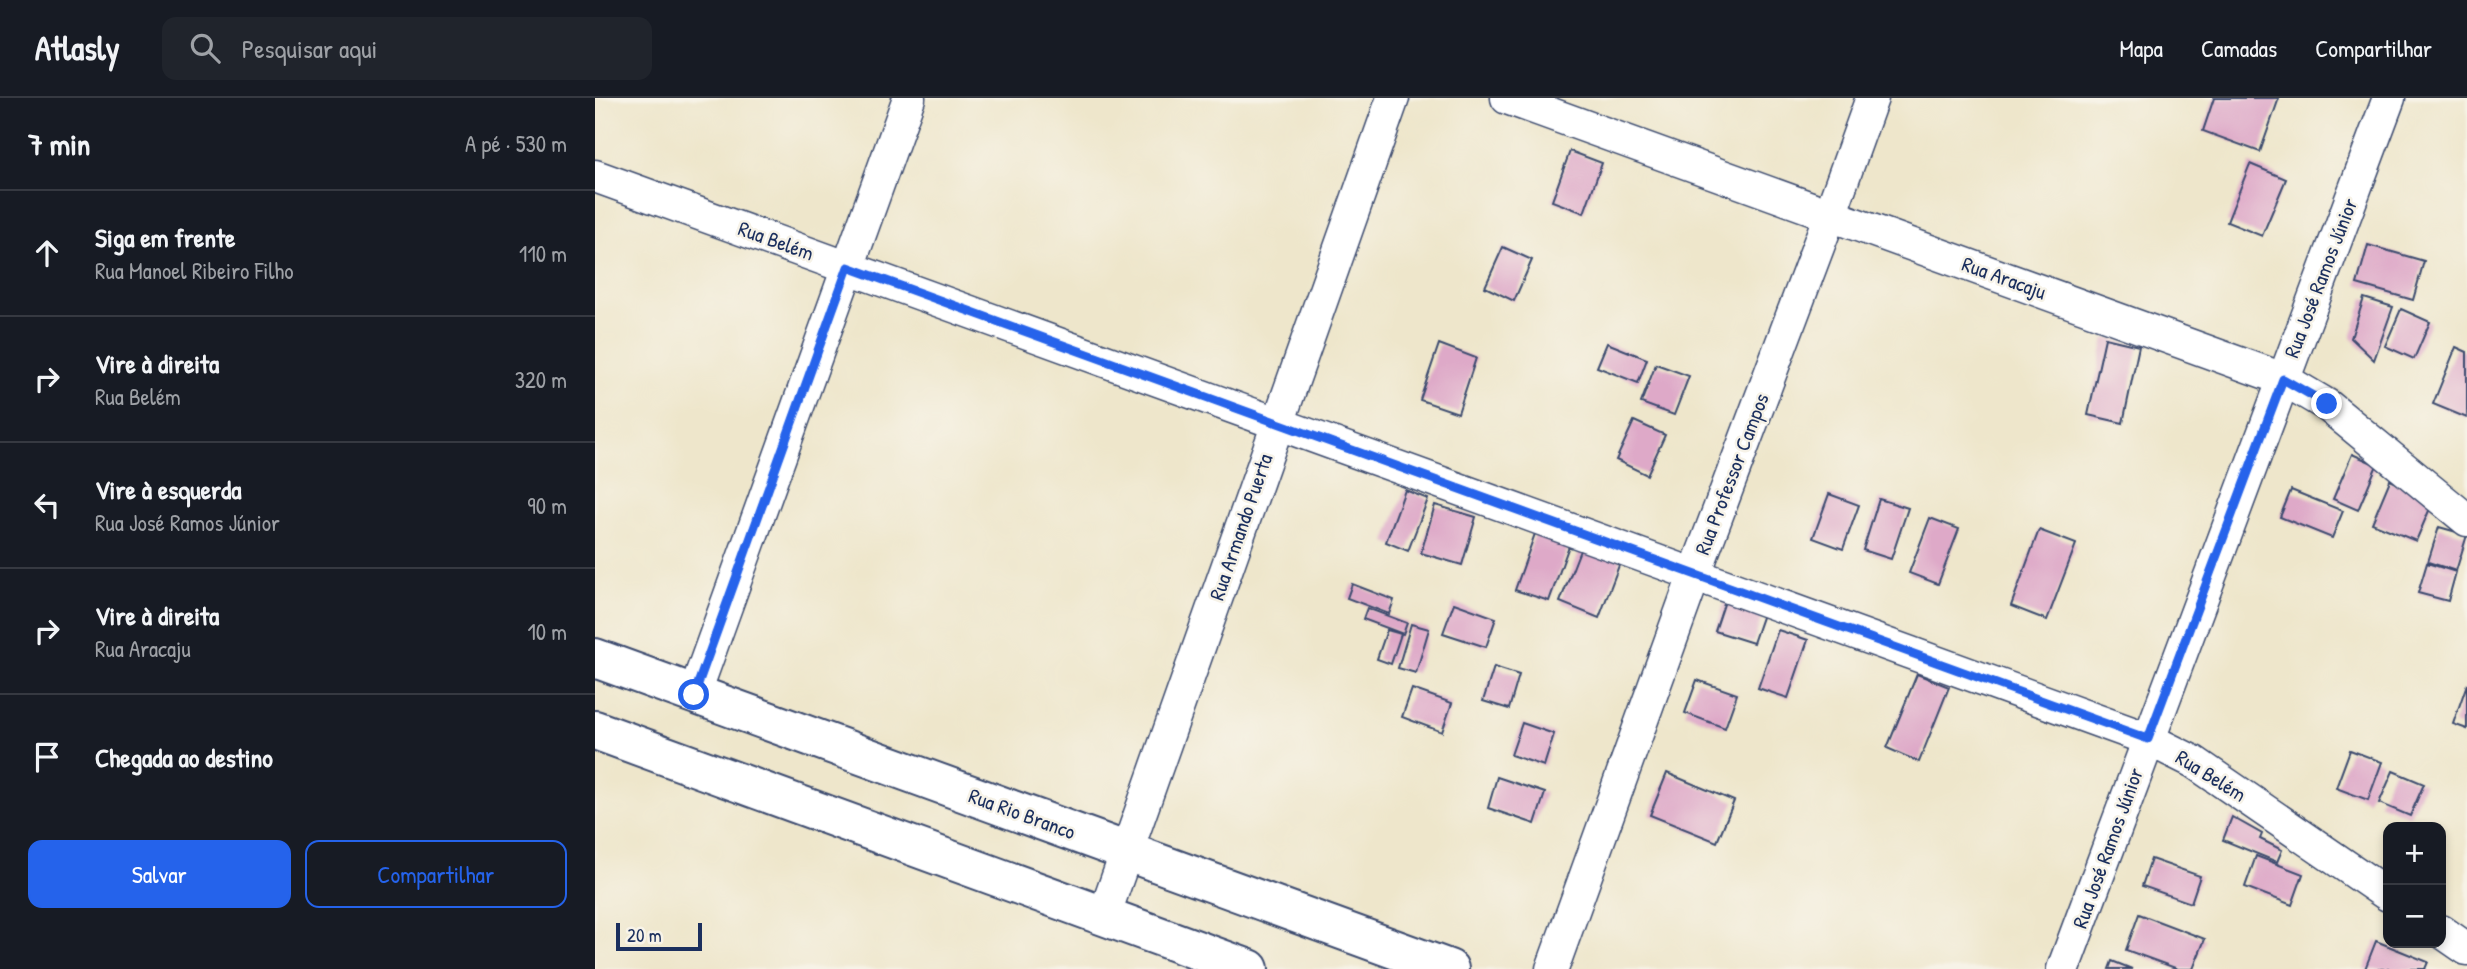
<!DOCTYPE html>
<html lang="pt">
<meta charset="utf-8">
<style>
body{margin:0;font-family:"Patrick Hand",sans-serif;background:#20242c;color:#f1f3f6}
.controls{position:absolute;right:21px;bottom:21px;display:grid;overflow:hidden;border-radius:14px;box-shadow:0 4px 10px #0003}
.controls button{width:63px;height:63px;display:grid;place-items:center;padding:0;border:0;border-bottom:2px solid #363941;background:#171b24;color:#f1f3f6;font:35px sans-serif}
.scale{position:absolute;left:21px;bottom:18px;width:86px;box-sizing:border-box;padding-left:7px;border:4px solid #1b2f5e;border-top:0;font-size:19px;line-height:24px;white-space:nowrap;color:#1b2f5e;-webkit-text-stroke:5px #f7f3e8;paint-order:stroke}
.stop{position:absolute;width:21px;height:21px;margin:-16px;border:5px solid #2563eb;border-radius:50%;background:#fff}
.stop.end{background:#2563eb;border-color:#fff;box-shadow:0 2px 7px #0008}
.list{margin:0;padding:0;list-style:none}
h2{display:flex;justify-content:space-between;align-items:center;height:91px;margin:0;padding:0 28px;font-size:30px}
h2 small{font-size:23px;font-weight:400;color:#9ea1a6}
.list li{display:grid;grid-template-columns:46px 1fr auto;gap:21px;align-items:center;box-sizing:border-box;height:126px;padding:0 28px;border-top:2px solid #363941}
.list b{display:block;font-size:26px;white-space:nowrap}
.list p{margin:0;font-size:23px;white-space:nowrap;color:#9ea1a6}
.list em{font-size:23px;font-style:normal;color:#9ea1a6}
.actions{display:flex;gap:14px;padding:21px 28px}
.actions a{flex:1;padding:16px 0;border:2px solid #2563eb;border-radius:14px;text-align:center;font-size:24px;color:#2563eb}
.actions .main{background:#2563eb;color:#fff}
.icon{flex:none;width:38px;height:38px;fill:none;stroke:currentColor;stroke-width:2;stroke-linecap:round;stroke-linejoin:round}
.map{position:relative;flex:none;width:1872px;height:871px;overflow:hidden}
header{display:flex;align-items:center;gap:42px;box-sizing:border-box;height:98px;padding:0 35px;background:#171b24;border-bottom:2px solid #363941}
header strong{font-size:33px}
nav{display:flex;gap:38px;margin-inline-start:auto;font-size:24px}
.search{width:490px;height:63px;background:#20242c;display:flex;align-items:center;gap:18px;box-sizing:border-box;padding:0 24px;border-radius:14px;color:#9ea1a6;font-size:26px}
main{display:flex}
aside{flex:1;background:#171b24}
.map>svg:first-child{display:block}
.building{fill:#dea9c8}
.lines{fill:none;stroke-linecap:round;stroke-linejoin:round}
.minor-casing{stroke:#3b4a6e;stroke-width:35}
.tertiary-casing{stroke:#3b4a6e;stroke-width:42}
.minor{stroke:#fff;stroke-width:32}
.tertiary{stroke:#fff;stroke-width:38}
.route{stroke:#2563eb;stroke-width:9}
.labels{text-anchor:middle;stroke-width:5;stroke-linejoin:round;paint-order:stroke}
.street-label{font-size:21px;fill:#1b2f5e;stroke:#f7f3e8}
</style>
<header>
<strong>Atlasly</strong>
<div class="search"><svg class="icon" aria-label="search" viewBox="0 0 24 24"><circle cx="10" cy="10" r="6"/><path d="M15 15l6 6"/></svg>Pesquisar aqui</div>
<nav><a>Mapa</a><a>Camadas</a><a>Compartilhar</a></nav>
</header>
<main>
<aside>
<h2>7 min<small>A pé · 530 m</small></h2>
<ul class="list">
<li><svg class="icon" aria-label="ahead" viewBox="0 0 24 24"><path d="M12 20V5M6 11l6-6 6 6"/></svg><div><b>Siga em frente</b><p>Rua Manoel Ribeiro Filho</p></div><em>110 m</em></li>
<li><svg class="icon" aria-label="right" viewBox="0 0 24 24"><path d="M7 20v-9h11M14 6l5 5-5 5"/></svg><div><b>Vire à direita</b><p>Rua Belém</p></div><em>320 m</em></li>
<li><svg class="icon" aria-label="left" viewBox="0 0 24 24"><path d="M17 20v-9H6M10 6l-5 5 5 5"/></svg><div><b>Vire à esquerda</b><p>Rua José Ramos Júnior</p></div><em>90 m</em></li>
<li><svg class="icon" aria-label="right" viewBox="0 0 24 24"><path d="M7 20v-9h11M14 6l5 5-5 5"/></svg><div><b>Vire à direita</b><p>Rua Aracaju</p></div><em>10 m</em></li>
<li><svg class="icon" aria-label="arrive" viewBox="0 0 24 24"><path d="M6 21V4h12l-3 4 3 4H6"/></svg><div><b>Chegada ao destino</b></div></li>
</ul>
<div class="actions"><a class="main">Salvar</a><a>Compartilhar</a></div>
</aside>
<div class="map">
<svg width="1872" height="871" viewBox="0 0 1872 871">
<rect width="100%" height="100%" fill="#f7f3e8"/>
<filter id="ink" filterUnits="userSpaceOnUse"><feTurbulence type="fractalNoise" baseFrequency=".0143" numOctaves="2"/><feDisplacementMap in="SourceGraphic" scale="14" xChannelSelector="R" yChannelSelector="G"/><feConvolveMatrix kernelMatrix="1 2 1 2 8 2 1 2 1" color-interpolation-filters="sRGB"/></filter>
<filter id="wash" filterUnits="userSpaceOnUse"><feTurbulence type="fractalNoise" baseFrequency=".00686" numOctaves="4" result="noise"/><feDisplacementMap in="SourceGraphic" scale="28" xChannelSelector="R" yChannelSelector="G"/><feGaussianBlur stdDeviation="1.57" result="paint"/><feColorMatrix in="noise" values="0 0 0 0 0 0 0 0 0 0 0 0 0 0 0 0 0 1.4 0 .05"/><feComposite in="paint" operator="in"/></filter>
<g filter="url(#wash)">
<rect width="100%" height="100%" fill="#eee6cb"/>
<g id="blocks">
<!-- building -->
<g class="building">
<polygon points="1619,0 1684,0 1665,54 1608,33"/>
<polygon points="975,53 1007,65 989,115 957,103"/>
<polygon points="1655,66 1691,81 1667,138 1632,124"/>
<polygon points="1773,147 1829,163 1818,202 1762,186"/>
<polygon points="908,149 937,162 919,203 890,189"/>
<polygon points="1769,200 1798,209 1779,262 1756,240"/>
<polygon points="1806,211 1835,224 1819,261 1790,248"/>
<polygon points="1510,240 1544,248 1528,325 1493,317"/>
<polygon points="1012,245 1052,261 1043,285 1002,269"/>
<polygon points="844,246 881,260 863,315 825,302"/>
<polygon points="1861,249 1872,254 1872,320 1838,306"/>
<polygon points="1061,266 1094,278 1079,317 1046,305"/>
<polygon points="1039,323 1070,337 1052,377 1021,362"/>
<polygon points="1757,356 1782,367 1763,412 1738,401"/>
<polygon points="1795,382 1839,401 1821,443 1777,425"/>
<polygon points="810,392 833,401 813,453 791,444"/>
<polygon points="1696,392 1748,413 1737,440 1685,419"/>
<polygon points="1234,396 1264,407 1248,451 1218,440"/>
<polygon points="1284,401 1313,410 1296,461 1268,452"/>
<polygon points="840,407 881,419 867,467 826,455"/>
<polygon points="1335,420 1364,431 1343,486 1314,475"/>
<polygon points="1844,429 1872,437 1861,473 1833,464"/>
<polygon points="942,430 976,442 954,503 920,492"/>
<polygon points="1444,432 1481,446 1452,522 1416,508"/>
<polygon points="987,447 1026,462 1004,520 965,504"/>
<polygon points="1832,465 1861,474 1853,503 1823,495"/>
<polygon points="757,486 799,502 794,516 752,500"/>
<polygon points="1130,503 1168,516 1158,545 1120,533"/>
<polygon points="859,505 901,520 891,549 848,535"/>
<polygon points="772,510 812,525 808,536 768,521"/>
<polygon points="816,526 834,531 821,575 803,570"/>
<polygon points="792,532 806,536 796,566 782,561"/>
<polygon points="1183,532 1213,542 1193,600 1163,590"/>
<polygon points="899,569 924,577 914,611 888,603"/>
<polygon points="1322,576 1354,589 1324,664 1292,650"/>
<polygon points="1102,582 1142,596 1130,630 1090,615"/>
<polygon points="1872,586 1872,631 1858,626"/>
<polygon points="817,591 857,605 847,634 807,619"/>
<polygon points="927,625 959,636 949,668 916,657"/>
<polygon points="1755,652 1787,664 1773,702 1741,690"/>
<polygon points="1798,673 1829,686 1815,718 1784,705"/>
<polygon points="1072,675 1139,703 1122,744 1055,717"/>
<polygon points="902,679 950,695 940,726 893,710"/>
<polygon points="1637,719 1667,736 1665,741 1687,752 1682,764 1628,742"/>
<polygon points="1661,758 1708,776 1697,807 1650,789"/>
<polygon points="1556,761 1605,778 1596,805 1547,788"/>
<polygon points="1544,816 1610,841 1598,871 1583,871 1531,852"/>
<polygon points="1781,843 1833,864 1830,871 1770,871"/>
<polygon points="1517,863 1537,871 1514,871"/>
</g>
</g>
</g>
<g filter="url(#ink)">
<use href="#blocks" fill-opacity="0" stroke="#3b4a6e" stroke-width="2"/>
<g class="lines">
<defs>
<g id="minor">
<polyline points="912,0 1688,281 1732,307 1872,422"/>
<polyline points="0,78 1553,641 1599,664 1793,797"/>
<polyline points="99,597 314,0"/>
<polyline points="509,818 798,0"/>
<polyline points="1846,833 1872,851"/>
<polyline points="957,871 1099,478 1235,117 1277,0"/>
<polyline points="1468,871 1794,0"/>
</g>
<g id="tertiary">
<polyline points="0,560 854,871"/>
<polyline points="0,632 654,871"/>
</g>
</defs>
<!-- minor casing -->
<use href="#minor" class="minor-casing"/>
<!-- tertiary casing -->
<use href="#tertiary" class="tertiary-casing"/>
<!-- minor -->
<use href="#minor" class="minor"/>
<!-- tertiary -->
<use href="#tertiary" class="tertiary"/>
</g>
</g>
<g class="lines" filter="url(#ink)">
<!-- route -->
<polyline class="route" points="99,597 253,169 1553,641 1688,281 1732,306"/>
</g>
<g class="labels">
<!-- street labels -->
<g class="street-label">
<text transform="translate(181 143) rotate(20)" y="7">Rua Belém</text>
<text transform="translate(1409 180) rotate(20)" y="7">Rua Aracaju</text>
<text transform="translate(1726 180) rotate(-69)" y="7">Rua José Ramos Júnior</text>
<text transform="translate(1137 376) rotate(-69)" y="7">Rua Professor Campos</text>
<text transform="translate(646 429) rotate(-71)" y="7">Rua Armando Puerta</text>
<text transform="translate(1616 678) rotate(32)" y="7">Rua Belém</text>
<text transform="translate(427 716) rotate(20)" y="7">Rua Rio Branco</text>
<text transform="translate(1513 750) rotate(-70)" y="7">Rua José Ramos Júnior</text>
</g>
</g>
</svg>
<div class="controls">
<button>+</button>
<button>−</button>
</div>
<div class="scale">20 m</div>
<div class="stop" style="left:99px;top:597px"></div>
<div class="stop end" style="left:1732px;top:306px"></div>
</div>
</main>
